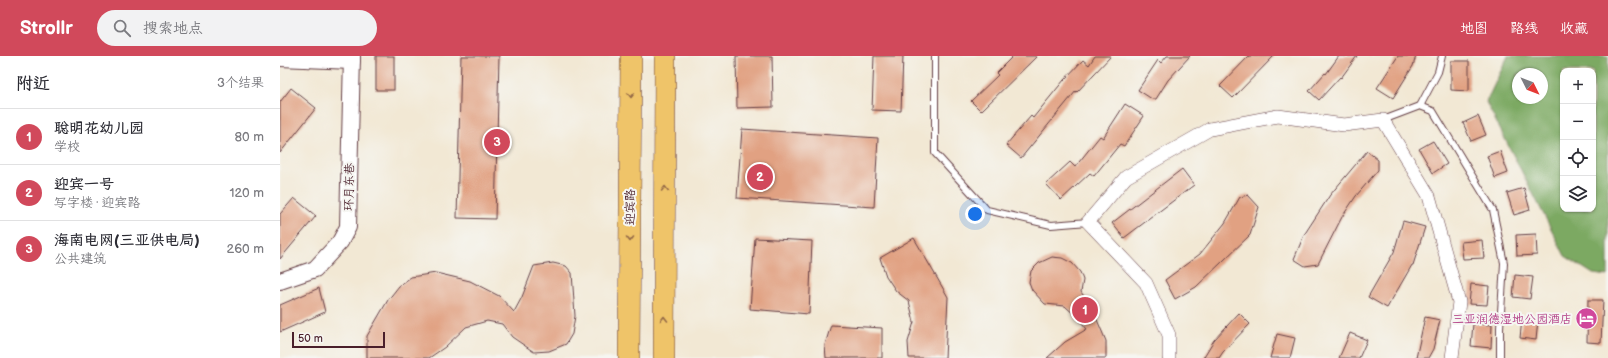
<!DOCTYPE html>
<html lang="zh">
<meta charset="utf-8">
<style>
body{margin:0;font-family:"Balsamiq Sans","LXGW WenKai TC",sans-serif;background:#f2f2f3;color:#2b2b33}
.controls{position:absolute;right:12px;top:12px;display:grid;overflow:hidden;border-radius:8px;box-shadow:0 1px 3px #0004}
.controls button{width:36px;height:36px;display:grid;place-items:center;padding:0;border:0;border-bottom:1px solid #e1e1e2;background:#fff;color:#2b2b33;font:20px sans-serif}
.compass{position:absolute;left:1232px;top:12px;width:36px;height:36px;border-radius:50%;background:#fff;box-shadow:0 1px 3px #0004;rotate:132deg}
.scale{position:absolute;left:12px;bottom:10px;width:93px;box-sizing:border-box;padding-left:4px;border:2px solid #4a1f2b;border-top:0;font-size:11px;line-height:14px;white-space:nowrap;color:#4a1f2b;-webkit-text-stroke:3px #f6f6f2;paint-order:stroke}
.you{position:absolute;left:695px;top:158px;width:14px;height:14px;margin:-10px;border:3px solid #fff;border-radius:50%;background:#1a73e8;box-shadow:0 0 0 6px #1a73e833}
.badge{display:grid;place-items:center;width:26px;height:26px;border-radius:50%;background:#d1495b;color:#fff;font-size:13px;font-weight:700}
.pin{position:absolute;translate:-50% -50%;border:2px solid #fff;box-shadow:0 1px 4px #0006}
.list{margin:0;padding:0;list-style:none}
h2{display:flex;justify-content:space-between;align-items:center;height:52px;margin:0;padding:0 16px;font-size:17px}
h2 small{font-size:13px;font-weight:400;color:#7c7c81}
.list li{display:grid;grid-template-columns:26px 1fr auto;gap:12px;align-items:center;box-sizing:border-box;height:56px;padding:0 16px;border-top:1px solid #e1e1e2}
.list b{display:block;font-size:15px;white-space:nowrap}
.list p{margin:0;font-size:13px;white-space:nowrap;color:#7c7c81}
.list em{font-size:13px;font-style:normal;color:#7c7c81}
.icon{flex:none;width:22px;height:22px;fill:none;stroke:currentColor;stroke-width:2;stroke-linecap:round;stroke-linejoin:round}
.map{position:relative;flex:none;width:1328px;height:302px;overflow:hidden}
header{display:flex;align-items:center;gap:24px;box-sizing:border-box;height:56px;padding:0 20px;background:#d1495b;color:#fff}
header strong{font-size:19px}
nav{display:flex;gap:22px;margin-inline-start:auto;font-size:14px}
.search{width:280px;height:36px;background:#f2f2f3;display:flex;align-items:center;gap:10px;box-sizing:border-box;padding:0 14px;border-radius:22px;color:#7c7c81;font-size:15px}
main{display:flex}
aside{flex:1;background:#fff}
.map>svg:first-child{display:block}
.forest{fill:#7ba962;stroke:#626446;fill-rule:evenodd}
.building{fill:#e1a182}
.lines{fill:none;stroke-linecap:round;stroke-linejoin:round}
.service-casing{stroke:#633d44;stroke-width:8}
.minor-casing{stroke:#633d44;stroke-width:14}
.tertiary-casing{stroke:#633d44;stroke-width:18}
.trunk-casing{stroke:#633d44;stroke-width:22}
.service{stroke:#fff;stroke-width:6}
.minor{stroke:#fff;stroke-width:13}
.tertiary{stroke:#fff;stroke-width:16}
.trunk{stroke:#efc469;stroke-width:21}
.oneway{stroke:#946947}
.labels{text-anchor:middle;stroke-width:4;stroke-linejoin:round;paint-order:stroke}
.street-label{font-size:12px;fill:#4a1f2b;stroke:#f6f6f2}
.hotel-label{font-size:12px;fill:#b23c85;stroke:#f6f6f2;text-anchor:end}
</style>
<header>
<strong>Strollr</strong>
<div class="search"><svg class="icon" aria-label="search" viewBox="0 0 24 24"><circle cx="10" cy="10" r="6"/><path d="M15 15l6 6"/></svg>搜索地点</div>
<nav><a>地图</a><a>路线</a><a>收藏</a></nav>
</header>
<main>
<aside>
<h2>附近<small>3个结果</small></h2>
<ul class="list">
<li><span class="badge">1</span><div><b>聪明花幼儿园</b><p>学校</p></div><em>80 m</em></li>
<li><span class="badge">2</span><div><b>迎宾一号</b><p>写字楼 · 迎宾路</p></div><em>120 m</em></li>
<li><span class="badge">3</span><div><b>海南电网(三亚供电局)</b><p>公共建筑</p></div><em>260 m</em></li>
</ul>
</aside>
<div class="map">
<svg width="1328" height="302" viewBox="0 0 1328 302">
<rect width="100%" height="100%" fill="#f6f6f2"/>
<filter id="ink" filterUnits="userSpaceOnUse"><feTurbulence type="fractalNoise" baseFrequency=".025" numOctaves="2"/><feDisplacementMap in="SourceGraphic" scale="8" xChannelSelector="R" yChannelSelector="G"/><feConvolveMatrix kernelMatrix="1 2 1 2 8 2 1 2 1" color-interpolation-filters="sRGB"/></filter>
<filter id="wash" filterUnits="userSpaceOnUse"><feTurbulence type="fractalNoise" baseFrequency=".012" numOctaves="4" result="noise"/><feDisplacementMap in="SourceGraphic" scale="16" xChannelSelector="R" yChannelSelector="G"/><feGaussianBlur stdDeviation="0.9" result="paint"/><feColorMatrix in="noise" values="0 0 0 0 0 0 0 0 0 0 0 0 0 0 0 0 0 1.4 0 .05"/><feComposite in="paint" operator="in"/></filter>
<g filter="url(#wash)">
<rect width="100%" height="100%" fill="#f2e8d4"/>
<!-- forest -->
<path class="forest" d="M1228,0h100v220l-15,-2 -28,-18 -79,-154zM1283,15h30v138h-30zM1238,18h24v24h-24z"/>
<g id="blocks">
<!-- building -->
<g class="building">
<rect x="96" y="0" width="18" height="34"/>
<polygon points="181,0 219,0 215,163 177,162"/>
<polygon points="456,0 492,0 493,51 457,52"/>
<polygon points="594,0 623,0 621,55 592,54"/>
<polygon points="733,0 757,0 701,55 691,45 718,19 716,17"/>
<polygon points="815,0 831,0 797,36 796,35 741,102 726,89 751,60 753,62 784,24 803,4 809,9"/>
<polygon points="887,0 910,0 888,24 876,43 872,43 858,34 878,4 881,7"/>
<polygon points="969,0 994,0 953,42 940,30"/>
<polygon points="1059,0 1077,0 1061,22 1060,21 1039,44 1029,35 1045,17 1046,18"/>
<polygon points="1118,0 1136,0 1133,10 1113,42 1097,32"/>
<polygon points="1171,5 1189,5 1189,35 1171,34"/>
<polygon points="11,32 36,52 0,97 0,46"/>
<polygon points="845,48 864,60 844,90 840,88 814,120 810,117 781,144 766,128 790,106 795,111 820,80 823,82"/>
<polygon points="1198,60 1206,79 1191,85 1183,67"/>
<polygon points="462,73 598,82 594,151 457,142"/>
<polygon points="1153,85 1167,108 1153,117 1139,93"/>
<polygon points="1087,95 1098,104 1098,114 1076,140 1062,161 1038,208 1025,210 1014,203 1024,179 1050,139"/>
<polygon points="1220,95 1228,117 1215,122 1207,100"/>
<polygon points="902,113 914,129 844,182 832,167"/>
<polygon points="1244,132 1250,154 1234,159 1227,137"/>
<polygon points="968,139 979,151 970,179 916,231 895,243 885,224 920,198 945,167 960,141"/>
<polygon points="14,142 36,160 0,203 0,158"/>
<polygon points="1123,165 1145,171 1133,209 1132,209 1107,252 1088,241 1114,196"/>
<polygon points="1256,178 1257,199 1237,200 1236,179"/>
<polygon points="475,182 532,185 529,258 470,253"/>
<polygon points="634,182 668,241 665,302 629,302 628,286 634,266 629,245 616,235 606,220 600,202"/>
<polygon points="1202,184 1204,202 1183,203 1181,186"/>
<polygon points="772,201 782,202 792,207 800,216 803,224 801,236 812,252 826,285 826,302 767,302 785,286 807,273 797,261 785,250 765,248 752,234 749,226 751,215 759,207"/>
<polygon points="273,207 286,210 292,217 295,260 292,278 286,288 269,295 254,296 232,281 222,268 207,265 186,271 165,291 149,302 87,302 87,280 108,244 119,230 131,221 156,217 190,225 219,240 234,256 242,241 254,210"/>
<polygon points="1235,219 1253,221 1250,243 1233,241"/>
<polygon points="1191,228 1209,230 1207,249 1189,248"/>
<polygon points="39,232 45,256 0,276 0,249"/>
<polygon points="1308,244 1323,244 1321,287 1307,286"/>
<polygon points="959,257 970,268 943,296 939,302 923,302 934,284"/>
<polygon points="1145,261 1160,264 1153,293 1148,302 1136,302"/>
<polygon points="1242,263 1258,264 1256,284 1240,282"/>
<polygon points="1193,268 1212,269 1211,292 1191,290"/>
<polygon points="551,269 602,272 602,302 546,302 545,289"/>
<polygon points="1070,277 1087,284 1079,302 1059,302"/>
<polygon points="997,278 1015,282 1010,302 990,302"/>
</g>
</g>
</g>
<g filter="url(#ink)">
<use href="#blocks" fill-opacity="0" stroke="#633d44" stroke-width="1"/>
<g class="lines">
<defs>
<g id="service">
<polyline points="655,0 655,97 707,154 771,169 808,166"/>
<polyline points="1140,50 1158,16 1162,0"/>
<polyline points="1103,64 1140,50 1153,55 1213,154 1224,207 1220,272 1220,302"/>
</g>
<polyline id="minor" points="889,302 889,279 866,227 808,166 846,121 930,73 998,60 1064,69 1103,64 1149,140 1179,246 1172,302"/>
<g id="tertiary">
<polyline points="0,2 72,5"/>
<polyline points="0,225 35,213 60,186 68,171 72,0"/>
</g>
<g id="trunk">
<polyline points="349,302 351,0"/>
<polyline points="384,302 385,0"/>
</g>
</defs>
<!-- service casing -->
<use href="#service" class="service-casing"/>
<!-- minor casing -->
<use href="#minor" class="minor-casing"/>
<!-- tertiary casing -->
<use href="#tertiary" class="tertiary-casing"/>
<!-- trunk casing -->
<use href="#trunk" class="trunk-casing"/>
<!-- service -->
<use href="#service" class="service"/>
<!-- minor -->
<use href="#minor" class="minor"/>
<!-- tertiary -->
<use href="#tertiary" class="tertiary"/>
<!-- trunk -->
<use href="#trunk" class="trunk"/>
</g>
<!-- one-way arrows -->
<defs><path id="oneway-chevron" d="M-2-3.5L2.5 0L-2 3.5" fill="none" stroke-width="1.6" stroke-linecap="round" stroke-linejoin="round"/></defs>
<g class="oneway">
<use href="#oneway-chevron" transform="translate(351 39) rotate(90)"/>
<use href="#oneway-chevron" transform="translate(385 133) rotate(-90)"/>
<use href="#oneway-chevron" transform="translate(350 183) rotate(90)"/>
<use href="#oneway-chevron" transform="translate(384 263) rotate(-90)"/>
</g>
</g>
<!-- icons -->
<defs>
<symbol id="hotel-disc" viewBox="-11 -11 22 22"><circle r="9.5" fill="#d1479c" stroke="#f6f6f2"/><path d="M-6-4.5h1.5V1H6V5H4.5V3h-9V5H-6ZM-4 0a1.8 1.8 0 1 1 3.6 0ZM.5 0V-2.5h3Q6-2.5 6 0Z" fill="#fff"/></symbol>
</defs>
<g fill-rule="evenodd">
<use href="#hotel-disc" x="1294" y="250" width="25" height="25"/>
</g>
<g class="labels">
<!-- street labels -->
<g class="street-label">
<text transform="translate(69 131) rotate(-89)" y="4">环月东巷</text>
<text transform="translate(350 151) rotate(-90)" y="4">迎宾路</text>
</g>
<!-- hotel labels -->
<g class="hotel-label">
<text x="1292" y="267">三亚润德湿地公园酒店</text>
</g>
</g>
</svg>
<div class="controls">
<button>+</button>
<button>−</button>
<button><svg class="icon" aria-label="locate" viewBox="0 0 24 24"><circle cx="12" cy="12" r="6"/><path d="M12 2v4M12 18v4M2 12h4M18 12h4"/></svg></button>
<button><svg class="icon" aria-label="layers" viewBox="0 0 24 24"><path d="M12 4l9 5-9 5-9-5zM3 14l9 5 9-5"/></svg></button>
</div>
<svg class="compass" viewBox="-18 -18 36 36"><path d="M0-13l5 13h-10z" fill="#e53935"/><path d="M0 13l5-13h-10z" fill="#7c7c81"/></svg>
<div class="scale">50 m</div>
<div class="you"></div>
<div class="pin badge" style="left:805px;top:254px">1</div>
<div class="pin badge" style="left:480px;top:121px">2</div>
<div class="pin badge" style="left:217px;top:86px">3</div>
</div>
</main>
